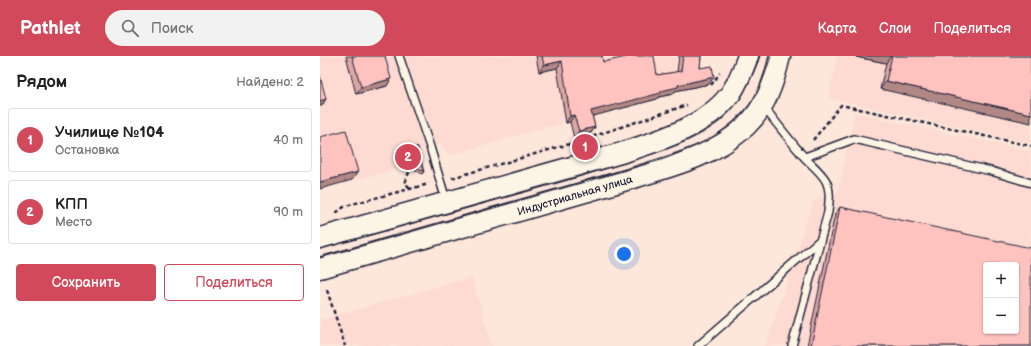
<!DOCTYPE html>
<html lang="ru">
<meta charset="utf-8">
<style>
body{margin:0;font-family:"Balsamiq Sans",sans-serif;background:#f2f2f2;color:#222}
.controls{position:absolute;right:12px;bottom:12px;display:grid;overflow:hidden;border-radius:4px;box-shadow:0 1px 3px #0004}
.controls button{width:36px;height:36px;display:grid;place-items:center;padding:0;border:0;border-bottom:1px solid #e0e0e0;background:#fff;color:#222;font:20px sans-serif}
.you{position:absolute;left:304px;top:198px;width:14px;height:14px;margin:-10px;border:3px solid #fff;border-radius:50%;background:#1a73e8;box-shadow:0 0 0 6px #1a73e833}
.badge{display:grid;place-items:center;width:26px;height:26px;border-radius:50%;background:#d1495b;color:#fff;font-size:13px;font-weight:700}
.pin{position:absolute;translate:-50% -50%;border:2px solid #fff;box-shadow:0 1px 4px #0006}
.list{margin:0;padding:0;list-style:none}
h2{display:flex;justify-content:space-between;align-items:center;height:52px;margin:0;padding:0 16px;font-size:17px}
h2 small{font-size:13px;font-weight:400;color:#767676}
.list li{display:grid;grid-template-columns:26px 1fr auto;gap:12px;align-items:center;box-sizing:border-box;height:64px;margin:0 8px 8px;padding:0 8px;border:1px solid #e0e0e0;border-radius:4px}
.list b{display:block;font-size:15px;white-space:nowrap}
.list p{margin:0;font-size:13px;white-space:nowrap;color:#767676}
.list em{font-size:13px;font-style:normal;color:#767676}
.actions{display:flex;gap:8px;padding:12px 16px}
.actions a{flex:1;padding:9px 0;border:1px solid #d1495b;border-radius:4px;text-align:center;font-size:14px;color:#d1495b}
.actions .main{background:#d1495b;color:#fff}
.icon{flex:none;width:22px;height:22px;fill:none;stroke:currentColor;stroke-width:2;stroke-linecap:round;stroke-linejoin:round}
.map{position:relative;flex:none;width:711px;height:290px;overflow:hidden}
header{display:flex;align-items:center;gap:24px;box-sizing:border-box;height:56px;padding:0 20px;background:#d1495b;color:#fff}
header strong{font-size:19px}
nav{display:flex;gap:22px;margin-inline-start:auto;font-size:14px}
.search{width:280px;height:36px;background:#f2f2f2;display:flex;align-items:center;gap:10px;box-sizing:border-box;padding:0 14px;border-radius:22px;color:#767676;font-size:15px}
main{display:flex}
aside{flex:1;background:#fff}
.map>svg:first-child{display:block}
.built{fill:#fddbd2;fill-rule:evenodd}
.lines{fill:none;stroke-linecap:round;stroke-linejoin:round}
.lane-casing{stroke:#22223b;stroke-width:10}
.secondary-casing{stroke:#22223b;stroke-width:23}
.path{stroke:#22223b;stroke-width:2.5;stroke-dasharray:4 3;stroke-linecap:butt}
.lane{stroke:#fcf5e5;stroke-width:7}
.secondary{stroke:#fcf5e5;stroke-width:20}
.tram{stroke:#22223b;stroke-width:1}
.wall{fill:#daa7a4;stroke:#22223b}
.shaded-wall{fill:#b28886;stroke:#22223b}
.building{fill:#fec2bf;stroke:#22223b;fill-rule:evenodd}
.labels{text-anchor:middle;stroke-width:3.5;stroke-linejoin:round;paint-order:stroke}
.street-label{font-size:11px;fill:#22223b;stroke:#fcf5e5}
</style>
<header>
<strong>Pathlet</strong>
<div class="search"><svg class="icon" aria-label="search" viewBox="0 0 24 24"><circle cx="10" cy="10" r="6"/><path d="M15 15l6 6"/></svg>Поиск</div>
<nav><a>Карта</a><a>Слои</a><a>Поделиться</a></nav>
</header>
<main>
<aside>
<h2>Рядом<small>Найдено: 2</small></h2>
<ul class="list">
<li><span class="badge">1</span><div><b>Училище №104</b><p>Остановка</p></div><em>40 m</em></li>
<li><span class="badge">2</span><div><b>КПП</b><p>Место</p></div><em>90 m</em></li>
</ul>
<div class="actions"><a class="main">Сохранить</a><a>Поделиться</a></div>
</aside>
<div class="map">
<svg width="711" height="290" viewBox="0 0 711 290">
<rect width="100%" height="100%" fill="#fde6da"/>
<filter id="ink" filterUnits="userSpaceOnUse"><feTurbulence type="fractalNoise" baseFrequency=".025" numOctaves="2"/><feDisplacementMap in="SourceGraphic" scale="8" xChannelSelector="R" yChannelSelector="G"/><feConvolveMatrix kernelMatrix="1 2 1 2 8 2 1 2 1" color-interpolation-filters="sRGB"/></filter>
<g filter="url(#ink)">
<!-- built -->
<g class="built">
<polygon points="0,0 378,0 373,31 354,35 353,38 336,41 129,99 120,88 96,95 94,113 88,110 0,133"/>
<polygon points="517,0 711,0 711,86 709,87 509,42"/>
<path d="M535,57l176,38v195h-265l47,-145 25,-8zM666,209h30v66h-30z"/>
<polygon points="152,221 172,290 0,290 0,264"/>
</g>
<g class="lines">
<defs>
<g id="lane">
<polyline points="79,0 110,91 126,144"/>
<path d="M444,51c13,17 27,35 41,51 7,7 16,14 21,23 5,10 3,21 2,31l-36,134"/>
<polyline points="485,101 534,83 671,115 711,127"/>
<polyline points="378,290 500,184"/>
</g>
<g id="secondary">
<path d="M0,182l301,-85c38,-12 86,-27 110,-60 8,-12 12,-24 17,-37"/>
<path id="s1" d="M0,212c88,-26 177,-50 265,-76 20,-6 39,-11 58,-17 37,-11 75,-22 103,-49 20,-19 28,-44 34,-70"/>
</g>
</defs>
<!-- lane casing -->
<use href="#lane" class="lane-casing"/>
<!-- secondary casing -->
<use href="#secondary" class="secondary-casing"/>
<!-- path -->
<g class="path">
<polyline points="391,29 400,17"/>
<polyline points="493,84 521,49 711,90"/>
<polyline points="89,116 85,127 90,132"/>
<polyline points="132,122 253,87 367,49"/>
<polyline points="16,157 24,151 32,148 109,128"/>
<polyline points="7,234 25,290"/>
</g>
<!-- lane -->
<use href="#lane" class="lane"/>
<!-- secondary -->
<use href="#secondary" class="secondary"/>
<!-- tram -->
<g class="tram">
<path d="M0,193c76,-21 151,-42 227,-63 29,-8 58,-17 87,-26 29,-9 60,-19 85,-38 21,-17 32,-41 41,-66"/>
<path d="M0,202l341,-98c38,-14 75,-30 96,-67 6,-11 10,-25 14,-37"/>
</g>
</g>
<!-- wall -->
<g class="wall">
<polygon points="26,0 65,0 67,30 36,38"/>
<polygon points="216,0 282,0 283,6 337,19 357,16 359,0 381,0 380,12 389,28 355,35 353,38 339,41 337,43 272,60 275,71 271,77 254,82 250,66 246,67 237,12 219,16"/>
<polygon points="536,0 711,0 560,33 566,7 536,1"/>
<polygon points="79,93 104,116 102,118 88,109 80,111 77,96"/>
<polygon points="520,151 711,290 487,290 515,158"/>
</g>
<!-- shaded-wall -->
<g class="shaded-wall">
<polygon points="537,0 571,0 566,7 536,1"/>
<polygon points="242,5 237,12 219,16 224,9"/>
<polygon points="394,21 389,28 355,35 353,38 339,41 337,43 266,62 271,55 358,29"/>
<polygon points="71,23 67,30 36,38 41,31"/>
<polygon points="566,25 711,58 711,67 560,33"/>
<polygon points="6,43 2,50 0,50 0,45"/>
<polygon points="254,59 250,66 246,67 250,60"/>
<polygon points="275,71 271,77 254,82 259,75"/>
<polygon points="90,107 88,109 80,111 82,109"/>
<polygon points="38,116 32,124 0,133 0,126"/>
</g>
<!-- building -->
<g class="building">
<polygon points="32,0 65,0 71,23 41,31"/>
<polygon points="222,0 282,0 283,6 311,0 334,0 337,19 361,15 363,0 381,0 380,12 392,10 394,21 358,29 358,31 341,35 341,37 271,55 275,71 259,75 254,59 250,60 242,5 224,9"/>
<polygon points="572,0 711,0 711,58 566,25"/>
<polygon points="0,20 6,43 0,45"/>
<polygon points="26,74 38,116 0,126 0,81"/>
<polygon points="91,90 98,92 104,116 90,107 82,109 79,93"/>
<path d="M520,151l191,41v98h-220zM666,209h30v66h-30z"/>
</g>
</g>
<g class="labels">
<!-- street labels -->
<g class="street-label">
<text dy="4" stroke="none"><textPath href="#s1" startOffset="265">Индустриальная улица</textPath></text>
</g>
</g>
</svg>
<div class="controls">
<button>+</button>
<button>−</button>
</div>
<div class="you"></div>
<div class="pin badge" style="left:265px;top:91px">1</div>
<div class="pin badge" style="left:88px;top:101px">2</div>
</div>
</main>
